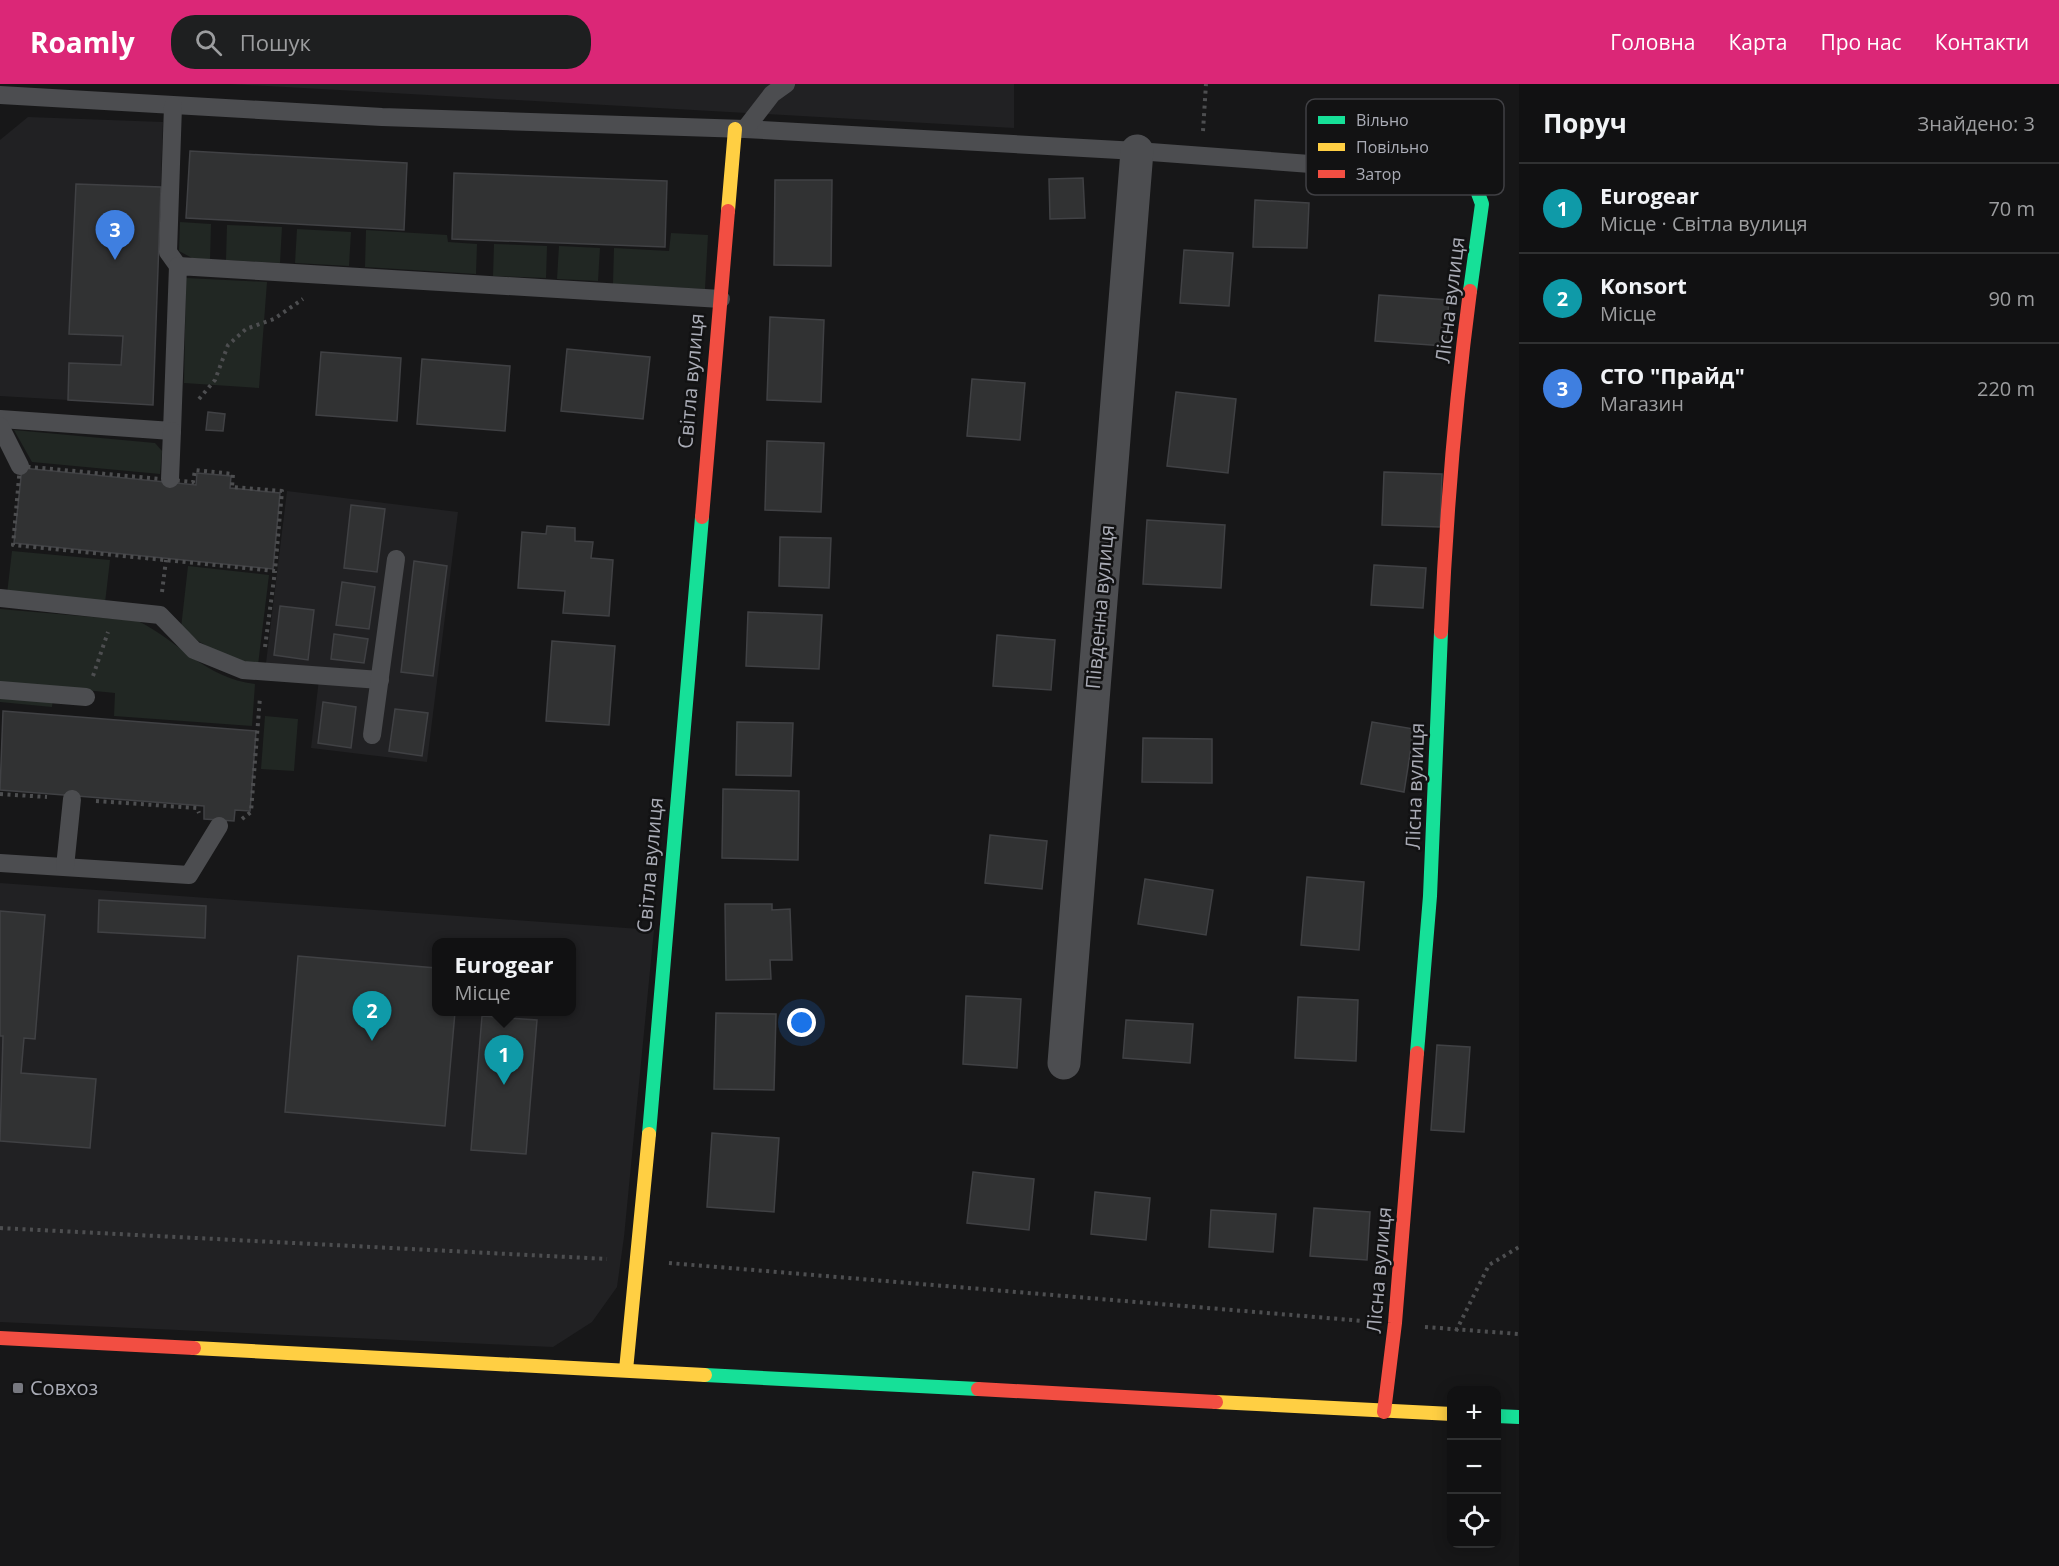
<!DOCTYPE html>
<html lang="uk">
<meta charset="utf-8">
<style>
body{margin:0;font-family:"Open Sans",sans-serif;background:#1e1f20;color:#f1f3f6}
.controls{position:absolute;right:18px;bottom:18px;display:grid;overflow:hidden;border-radius:12px;box-shadow:0 3px 15px #0003}
.controls button{width:54px;height:54px;display:grid;place-items:center;padding:0;border:0;border-bottom:2px solid #303132;background:#111112;color:#f1f3f6;font:30px sans-serif}
.you{position:absolute;left:802px;top:939px;width:21px;height:21px;margin:-15px;border:4px solid #fff;border-radius:50%;background:#1a73e8;box-shadow:0 0 0 9px #1a73e833}
.badge{display:grid;place-items:center;width:39px;height:39px;border-radius:50%;background:#db2777;color:#fff;font-size:20px;font-weight:700}
.pin{position:absolute;translate:-50% -50px;filter:drop-shadow(0 2px 3px #0008)}
.pin::after{content:'';position:absolute;top:32px;width:21px;height:18px;background:inherit;clip-path:polygon(0 0,100% 0,50% 100%)}
.popup{position:absolute;left:432px;top:854px;width:144px;height:78px;box-sizing:border-box;display:grid;place-content:center;border-radius:12px;background:#111112;filter:drop-shadow(0 2px 4px #0005);font-size:20px;white-space:nowrap;color:#9c9d9f}
.popup b{font-size:22px;color:#f1f3f6}
.popup::after{content:'';position:absolute;left:50%;top:100%;margin-left:-12px;border:12px solid transparent;border-top-color:#111112}
.list{margin:0;padding:0;list-style:none}
h2{display:flex;justify-content:space-between;align-items:center;height:78px;margin:0;padding:0 24px;font-size:26px}
h2 small{font-size:20px;font-weight:400;color:#9c9d9f}
.list li{display:grid;grid-template-columns:39px 1fr auto;gap:18px;align-items:center;box-sizing:border-box;height:90px;padding:0 24px;border-top:2px solid #303132}
.list b{display:block;font-size:22px;white-space:nowrap}
.list p{margin:0;font-size:20px;white-space:nowrap;color:#9c9d9f}
.list em{font-size:20px;font-style:normal;color:#9c9d9f}
.icon{flex:none;width:33px;height:33px;fill:none;stroke:currentColor;stroke-width:2;stroke-linecap:round;stroke-linejoin:round}
.map{position:relative;flex:none;width:1519px;height:1482px;overflow:hidden}
header{display:flex;align-items:center;gap:36px;box-sizing:border-box;height:84px;padding:0 30px;background:#db2777;color:#fff}
header strong{font-size:28px}
nav{display:flex;gap:33px;margin-inline-start:auto;font-size:21px}
.search{width:420px;height:54px;background:#1e1f20;display:flex;align-items:center;gap:15px;box-sizing:border-box;padding:0 21px;border-radius:24px;color:#9c9d9f;font-size:22px}
main{display:flex}
aside{flex:1;background:#111112}
.map>svg:first-child{display:block}
.built{fill:#212123;fill-rule:evenodd}
.green{fill:#212723}
.building{fill:#313233;stroke:#404144;stroke-width:1.5}
.lines{fill:none;stroke-linecap:round;stroke-linejoin:round}
.path{stroke:#4d4e50;stroke-width:4;stroke-dasharray:3 4.5;stroke-linecap:butt}
.lane{stroke:#4c4d50;stroke-width:18}
.street{stroke:#4c4d50;stroke-width:33}
.fast{stroke:#16e098;stroke-width:14}
.slow{stroke:#ffcf43;stroke-width:14}
.jam{stroke:#f24e42;stroke-width:14}
.poi-dot{fill:#77787f;stroke:#121213;stroke-width:2}
.labels{text-anchor:middle;stroke-width:5;stroke-linejoin:round;paint-order:stroke}
.street-label{font-size:20px;fill:#aaacb6;stroke:#121213}
.poi-label{font-size:20px;fill:#aaacb6;stroke:#121213;text-anchor:start}
.key{fill:#121213;stroke:#404044;stroke-width:1.5}
.key-label{font-size:16px;fill:#aaacb6}
</style>
<header>
<strong>Roamly</strong>
<div class="search"><svg class="icon" aria-label="search" viewBox="0 0 24 24"><circle cx="10" cy="10" r="6"/><path d="M15 15l6 6"/></svg>Пошук</div>
<nav><a>Головна</a><a>Карта</a><a>Про нас</a><a>Контакти</a></nav>
</header>
<main>
<div class="map">
<svg width="1519" height="1482" viewBox="0 0 1519 1482">
<rect width="100%" height="100%" fill="#171718"/>
<!-- built -->
<g class="built">
<polygon points="230,0 1014,0 1014,44 410,10"/>
<polygon points="28,33 163,38 153,321 0,312 0,56"/>
<polygon points="287,407 458,428 427,678 311,664 320,586 266,579"/>
<path d="M0,799l654,47 -30,307 -7,50 -25,35 -39,25 -553,-25zM436,858h136v70h-136z"/>
</g>
<!-- green -->
<g class="green">
<polygon points="180,138 211,140 210,176 192,174 179,167"/>
<polygon points="227,141 282,143 280,179 226,176"/>
<polygon points="297,145 351,148 349,182 295,179"/>
<polygon points="366,146 447,151 448,158 477,160 476,190 365,183"/>
<polygon points="671,149 708,151 705,205 613,200 614,164 669,167"/>
<polygon points="494,160 547,162 546,194 493,192"/>
<polygon points="559,162 600,164 598,197 557,195"/>
<polygon points="186,194 267,198 259,304 184,299"/>
<polygon points="14,346 155,359 162,367 160,390 32,378"/>
<polygon points="12,467 110,476 105,519 7,510"/>
<path d="M188,482l81,9 -11,90c-29,-7 -54,-17 -77,-37z"/>
<path d="M0,525l138,12c42,21 67,57 117,63l-3,42 -138,-10 1,-23 -61,-6 -2,20 -52,-5z"/>
<polygon points="265,632 298,635 294,687 261,685"/>
</g>
<!-- building -->
<g class="building">
<polygon points="190,67 407,79 404,146 186,134"/>
<polygon points="454,89 667,97 665,163 452,155"/>
<polygon points="1083,94 1085,134 1050,135 1049,95"/>
<polygon points="775,96 832,96 831,182 774,181"/>
<polygon points="76,100 161,103 153,321 68,316 69,279 121,281 123,252 69,250"/>
<polygon points="1255,116 1309,119 1307,164 1253,163"/>
<polygon points="1184,166 1233,169 1229,222 1180,219"/>
<polygon points="1379,211 1449,216 1445,262 1375,257"/>
<polygon points="770,233 824,236 821,318 767,316"/>
<polygon points="567,265 650,273 643,335 561,327"/>
<polygon points="321,268 401,274 397,337 316,331"/>
<polygon points="422,275 510,282 505,347 417,340"/>
<polygon points="972,295 1025,299 1020,356 967,352"/>
<polygon points="1176,308 1236,315 1228,389 1167,382"/>
<polygon points="208,328 225,330 223,347 206,346"/>
<polygon points="767,357 824,359 821,428 765,426"/>
<polygon points="22,384 196,401 197,389 231,392 230,404 280,409 273,485 14,459"/>
<polygon points="1384,388 1442,390 1440,443 1382,441"/>
<polygon points="351,421 385,425 377,488 344,484"/>
<polygon points="1147,436 1225,441 1221,504 1143,500"/>
<polygon points="547,442 575,444 575,457 593,458 591,474 613,476 609,532 563,529 565,507 518,504 522,448 546,450"/>
<polygon points="780,453 831,454 829,504 779,502"/>
<polygon points="414,477 447,482 433,592 401,588"/>
<polygon points="1374,481 1426,484 1423,524 1371,521"/>
<polygon points="342,498 375,503 369,545 336,541"/>
<polygon points="280,522 314,526 308,576 274,571"/>
<polygon points="748,528 822,531 819,585 746,582"/>
<polygon points="334,550 368,555 364,579 331,575"/>
<polygon points="997,551 1055,556 1051,606 993,602"/>
<polygon points="552,557 615,562 609,641 546,637"/>
<polygon points="323,618 356,623 351,664 318,659"/>
<polygon points="395,625 428,629 422,672 389,667"/>
<polygon points="3,627 256,647 250,727 235,726 234,737 204,735 204,722 0,706"/>
<polygon points="737,638 793,639 791,692 736,691"/>
<polygon points="1372,638 1414,645 1404,708 1361,700"/>
<polygon points="1143,654 1212,655 1212,699 1142,698"/>
<polygon points="723,705 799,707 798,776 722,774"/>
<polygon points="990,751 1047,757 1042,805 985,799"/>
<polygon points="1307,793 1364,798 1359,866 1301,861"/>
<polygon points="1145,795 1213,806 1206,851 1138,840"/>
<polygon points="99,816 206,822 205,854 98,848"/>
<polygon points="725,820 772,820 772,826 790,825 792,876 770,876 771,895 726,896"/>
<polygon points="0,827 45,831 35,955 24,954 21,989 96,995 90,1064 0,1057 3,952 0,952"/>
<polygon points="298,872 436,884 436,928 455,928 445,1042 285,1028"/>
<polygon points="966,912 1021,915 1017,984 963,980"/>
<polygon points="1298,913 1358,916 1356,977 1295,974"/>
<polygon points="716,929 776,930 774,1006 714,1005"/>
<polygon points="482,932 537,936 526,1070 471,1066"/>
<polygon points="1126,936 1193,940 1190,979 1123,974"/>
<polygon points="1437,961 1470,963 1464,1048 1431,1046"/>
<polygon points="712,1049 779,1054 774,1128 707,1123"/>
<polygon points="973,1088 1034,1095 1029,1146 967,1139"/>
<polygon points="1095,1108 1150,1114 1146,1156 1091,1150"/>
<polygon points="1314,1124 1370,1128 1367,1176 1310,1172"/>
<polygon points="1211,1126 1276,1130 1273,1168 1209,1163"/>
</g>
<g class="lines">
<!-- path -->
<g class="path">
<polyline points="1203,47 1206,0"/>
<polyline points="199,315 215,296 228,261 246,245 274,235 303,215"/>
<polygon points="20,382 193,398 195,386 233,390 232,403 282,407 275,487 13,461"/>
<polyline points="162,508 166,476"/>
<polyline points="265,563 275,487"/>
<polyline points="93,592 108,548"/>
<polyline points="0,710 47,713"/>
<polyline points="96,717 197,724 199,729"/>
<polyline points="242,735 251,728 260,613"/>
<polyline points="0,1144 607,1175"/>
<polyline points="669,1179 1364,1237"/>
<polyline points="1425,1243 1519,1250"/>
<polyline points="1456,1247 1489,1181 1519,1163"/>
</g>
<!-- lane -->
<g class="lane">
<polyline points="0,11 382,33 745,45 1137,67 1458,91"/>
<polyline points="173,22 168,168 178,182"/>
<polyline points="745,45 772,10 786,0"/>
<polyline points="0,335 172,347 178,182 721,215"/>
<polyline points="0,342 20,382"/>
<polyline points="170,395 172,347"/>
<polyline points="0,514 160,531 194,566 243,586 380,596"/>
<polyline points="0,606 86,613"/>
<polyline points="372,651 396,475"/>
<polyline points="0,779 189,791 219,742"/>
<polyline points="65,783 72,715"/>
</g>
<!-- street -->
<polyline class="street" points="1064,979 1137,67"/>
<!-- fast -->
<g class="fast">
<polyline points="1458,91 1475,101 1482,120 1470,207"/>
<polyline points="1417,969 1430,812 1441,548"/>
<polyline points="649,1050 702,433"/>
<polyline points="705,1291 978,1305"/>
<polyline points="1496,1332 1519,1333"/>
</g>
<!-- slow -->
<g class="slow">
<polyline points="728,127 735,45"/>
<polyline points="194,1264 705,1291"/>
<polyline points="626,1286 649,1050"/>
<polyline points="1216,1318 1452,1330"/>
</g>
<!-- jam -->
<g class="jam">
<polyline points="702,433 728,127"/>
<path d="M1441,548c5,-115 14,-227 29,-341"/>
<polyline points="0,1254 194,1264"/>
<polyline points="978,1305 1216,1318"/>
<polyline points="1384,1328 1395,1239 1417,969"/>
</g>
</g>
<!-- markers -->
<rect class="poi-dot" x="12" y="1298" width="12" height="12" rx="3"/>
<g class="labels">
<!-- street labels -->
<g class="street-label">
<text transform="translate(1450 216) rotate(-83)" y="7">Лісна вулиця</text>
<text transform="translate(691 297) rotate(-85)" y="7">Світла вулиця</text>
<text transform="translate(1100 523) rotate(-85)" y="7">Південна вулиця</text>
<text transform="translate(1415 702) rotate(-88)" y="7">Лісна вулиця</text>
<text transform="translate(650 781) rotate(-85)" y="7">Світла вулиця</text>
<text transform="translate(1379 1186) rotate(-85)" y="7">Лісна вулиця</text>
</g>
<!-- poi labels -->
<g class="poi-label">
<text x="30" y="1311">Совхоз</text>
</g>
</g>
<!-- legend -->
<rect x="1306" y="15" width="198" height="96" rx="9" class="key"/>
<rect x="1318" y="32" width="27" height="8" fill="#16e098"/>
<rect x="1318" y="59" width="27" height="8" fill="#ffcf43"/>
<rect x="1318" y="86" width="27" height="8" fill="#f24e42"/>
<g class="key-label">
<text x="1356" y="42">Вільно</text>
<text x="1356" y="69">Повільно</text>
<text x="1356" y="96">Затор</text>
</g>
</svg>
<div class="controls">
<button>+</button>
<button>−</button>
<button><svg class="icon" aria-label="locate" viewBox="0 0 24 24"><circle cx="12" cy="12" r="6"/><path d="M12 2v4M12 18v4M2 12h4M18 12h4"/></svg></button>
</div>
<div class="you"></div>
<div class="pin badge" style="left:504px;top:1001px;background:#0f9aa8">1</div>
<div class="popup"><b>Eurogear</b>Місце</div>
<div class="pin badge" style="left:372px;top:957px;background:#0f9aa8">2</div>
<div class="pin badge" style="left:115px;top:176px;background:#3f7fe0">3</div>
</div>
<aside>
<h2>Поруч<small>Знайдено: 3</small></h2>
<ul class="list">
<li><span class="badge" style="background:#0f9aa8">1</span><div><b>Eurogear</b><p>Місце · Світла вулиця</p></div><em>70 m</em></li>
<li><span class="badge" style="background:#0f9aa8">2</span><div><b>Konsort</b><p>Місце</p></div><em>90 m</em></li>
<li><span class="badge" style="background:#3f7fe0">3</span><div><b>СТО &quot;Прайд&quot;</b><p>Магазин</p></div><em>220 m</em></li>
</ul>
</aside>
</main>
